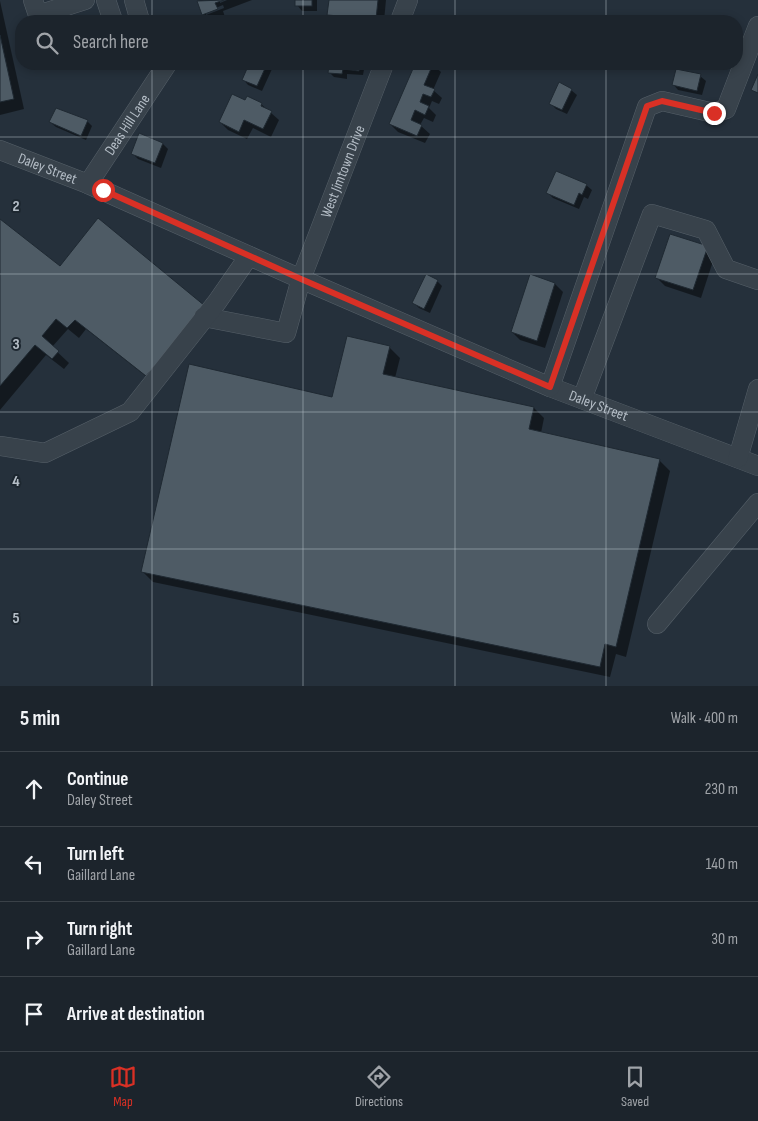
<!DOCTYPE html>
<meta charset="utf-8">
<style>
body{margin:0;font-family:"Sofia Sans Condensed",sans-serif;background:#252c34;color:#f1f3f6}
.stop{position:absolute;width:15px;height:15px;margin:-11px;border:4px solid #d93025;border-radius:50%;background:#fff}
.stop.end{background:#d93025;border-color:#fff;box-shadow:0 1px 5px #0008}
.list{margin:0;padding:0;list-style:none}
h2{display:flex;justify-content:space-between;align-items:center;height:65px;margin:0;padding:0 20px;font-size:21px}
h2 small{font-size:16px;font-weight:400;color:#a0a4a9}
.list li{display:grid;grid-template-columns:32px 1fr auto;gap:15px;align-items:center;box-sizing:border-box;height:75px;padding:0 20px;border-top:1px solid #3a4148}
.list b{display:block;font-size:19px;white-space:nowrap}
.list p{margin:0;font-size:16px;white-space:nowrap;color:#a0a4a9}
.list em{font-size:16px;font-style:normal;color:#a0a4a9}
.icon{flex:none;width:28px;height:28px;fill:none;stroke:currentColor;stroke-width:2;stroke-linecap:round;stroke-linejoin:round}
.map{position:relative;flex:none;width:758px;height:686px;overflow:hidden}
.search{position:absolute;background:#1c242c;box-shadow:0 2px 8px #0003;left:15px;right:15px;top:15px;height:55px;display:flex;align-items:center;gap:12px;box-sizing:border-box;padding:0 18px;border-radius:20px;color:#a0a4a9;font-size:19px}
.sheet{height:365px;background:#1c242c}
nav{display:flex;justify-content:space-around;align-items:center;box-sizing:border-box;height:70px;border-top:1px solid #3a4148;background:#1c242c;font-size:14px;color:#a0a4a9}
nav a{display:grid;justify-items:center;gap:2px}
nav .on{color:#d93025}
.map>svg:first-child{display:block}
.shadow{fill:#0007;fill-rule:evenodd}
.building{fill:#4e5b65;stroke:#1f2932}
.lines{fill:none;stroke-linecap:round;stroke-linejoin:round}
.minor-casing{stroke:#566069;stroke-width:20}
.minor{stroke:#38424b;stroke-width:19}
.route{stroke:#d93025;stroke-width:6}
.grid{fill:none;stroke:#b4bdc6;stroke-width:1;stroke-opacity:0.55}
.labels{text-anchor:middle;stroke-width:4;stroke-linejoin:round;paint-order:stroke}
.street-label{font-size:15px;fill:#b4bdc6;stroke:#1d2730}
.grid-label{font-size:16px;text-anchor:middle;font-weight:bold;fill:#b4bdc6;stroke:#1d2730;stroke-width:4;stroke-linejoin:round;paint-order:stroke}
</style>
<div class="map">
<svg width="758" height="686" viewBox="0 0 758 686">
<rect width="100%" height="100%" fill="#25303b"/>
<!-- shadow -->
<g class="shadow">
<path d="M201,0h19v3l7,-3h25l-29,11 2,6 -10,4h-5l-7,-6 -5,-14zM223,5l1,3 -18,7v-3z"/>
<polygon points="297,0 317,0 317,11 302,11 297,5"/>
<polygon points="330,0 386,0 384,21 335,21 328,14"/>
<polygon points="0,1 24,109 0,115"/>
<polygon points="250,64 267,64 272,69 262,91 248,85 243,79"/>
<polygon points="330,64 365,64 363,75 347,74 347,79 334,77 329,72"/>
<polygon points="416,64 432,64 441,72 433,90 442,98 439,104 432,101 429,108 436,115 433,122 424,118 420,125 430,134 425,143 398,132 390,124"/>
<polygon points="700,76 706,81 702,95 678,90 673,84"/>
<polygon points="571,90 577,95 567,114 556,109 550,103"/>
<polygon points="261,104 279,120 271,137 253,128 247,139 228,130 220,122"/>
<polygon points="87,121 92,126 86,140 56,127 50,122"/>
<polygon points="163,144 168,149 161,168 138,159 133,154"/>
<polygon points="586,185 592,190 588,199 584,197 579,209 553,198 548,193"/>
<polygon points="0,221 61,268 204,307 157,385 86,329 79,338 68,329 52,347 69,363 64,369 46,355 0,410"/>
<polygon points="707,247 715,255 701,298 665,286 657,278"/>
<polygon points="437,281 442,286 430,313 419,308 414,303"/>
<polygon points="555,284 563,292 545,348 520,340 512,332"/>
<polygon points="389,347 400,358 395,378 534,408 544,418 541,433 659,460 670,471 626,657 616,654 610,677 153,582 142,571"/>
</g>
<!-- building -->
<g class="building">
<polygon points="224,0 215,3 218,9 202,15 197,1"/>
<rect x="295" y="0" width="17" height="6"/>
<polygon points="329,0 378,0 376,19 327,15"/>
<polygon points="0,35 14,99 0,102"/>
<polygon points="249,64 267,64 257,86 242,80"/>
<polygon points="329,64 359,64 359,71 343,69 342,74 328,73"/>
<polygon points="415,64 433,64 424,85 435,89 431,97 423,94 420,102 429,106 425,115 415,110 411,120 422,125 417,136 389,124"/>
<polygon points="676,69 701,74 697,91 672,85"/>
<polygon points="758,74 758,93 751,90"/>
<polygon points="559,82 572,89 562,110 549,104"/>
<polygon points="232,94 245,100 247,96 262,103 261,106 272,111 263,129 244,120 239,132 219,122"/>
<polygon points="56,108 88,120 81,136 49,122"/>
<polygon points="139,133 163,143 155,163 131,154"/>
<polygon points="556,171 587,184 582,195 579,193 574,205 546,193"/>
<polygon points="98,218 205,306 146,376 75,320 67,328 56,319 42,336 59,351 52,359 35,345 0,386 0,219 60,266"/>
<polygon points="670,234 708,246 693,290 655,278"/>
<polygon points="426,274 438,280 424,309 412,303"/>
<polygon points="530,274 555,283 537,341 511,332"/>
<polygon points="347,336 390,346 383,374 534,407 529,429 660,459 616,647 605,644 600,667 141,572 189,364 332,397"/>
</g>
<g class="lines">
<defs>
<g id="minor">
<polyline points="33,0 38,15 85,0"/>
<polyline points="106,0 113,21"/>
<polyline points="134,0 140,21"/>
<polyline points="400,21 408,0"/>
<path id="s1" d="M0,150l88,34 213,95 249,108 208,79"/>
<path id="s2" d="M88,184l79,-120"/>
<path id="s3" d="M204,317l82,16 15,-54 83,-215"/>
<polyline points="550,387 647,107 662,101 714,113 726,109 758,26"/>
<polyline points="582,399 652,214 706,230 726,269 758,280"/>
<polyline points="0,446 45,453 130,412 217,302 249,256"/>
<polyline points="738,458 758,389"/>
<polyline points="657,624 758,503"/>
</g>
</defs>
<!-- minor casing -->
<use href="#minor" class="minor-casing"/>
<!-- minor -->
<use href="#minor" class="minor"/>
</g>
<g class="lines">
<!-- route -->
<polyline class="route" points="103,190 301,279 550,387 647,106 662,101 714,113"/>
</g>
<!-- grid -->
<path class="grid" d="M152,0v21M303,0v21M455,0v21M606,0v21M152,64v622M303,64v622M455,64v622M606,64v622M0,137h758M0,274h758M0,412h758M0,549h758"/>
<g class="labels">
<!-- street labels -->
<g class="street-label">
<text dy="5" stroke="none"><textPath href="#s2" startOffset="71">Deas Hill Lane</textPath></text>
<text dy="5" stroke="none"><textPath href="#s1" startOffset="51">Daley Street</textPath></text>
<text dy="5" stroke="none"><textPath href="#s3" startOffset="255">West Jimtown Drive</textPath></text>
<text dy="5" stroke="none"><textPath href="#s1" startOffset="651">Daley Street</textPath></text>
</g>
</g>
<g class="grid-label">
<text x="16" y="211">2</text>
<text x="16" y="349">3</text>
<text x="16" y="486">4</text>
<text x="16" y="623">5</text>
</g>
</svg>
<div class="stop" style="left:103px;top:190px"></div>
<div class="stop end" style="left:714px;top:113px"></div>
<div class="search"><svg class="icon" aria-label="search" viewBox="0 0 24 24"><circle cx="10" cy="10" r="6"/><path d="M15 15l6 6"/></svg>Search here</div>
</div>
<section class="sheet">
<h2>5 min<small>Walk · 400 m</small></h2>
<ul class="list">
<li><svg class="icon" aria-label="ahead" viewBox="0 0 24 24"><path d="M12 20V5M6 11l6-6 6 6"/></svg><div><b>Continue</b><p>Daley Street</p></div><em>230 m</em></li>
<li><svg class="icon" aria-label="left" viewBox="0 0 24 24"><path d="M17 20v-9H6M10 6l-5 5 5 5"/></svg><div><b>Turn left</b><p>Gaillard Lane</p></div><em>140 m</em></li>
<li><svg class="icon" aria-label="right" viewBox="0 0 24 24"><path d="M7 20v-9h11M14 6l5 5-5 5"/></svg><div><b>Turn right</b><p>Gaillard Lane</p></div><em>30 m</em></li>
<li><svg class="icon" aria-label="arrive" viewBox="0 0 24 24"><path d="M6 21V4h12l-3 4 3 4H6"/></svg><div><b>Arrive at destination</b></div></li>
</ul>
</section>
<nav>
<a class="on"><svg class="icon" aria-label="map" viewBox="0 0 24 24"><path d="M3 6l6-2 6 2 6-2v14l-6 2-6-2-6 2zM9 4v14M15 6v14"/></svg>Map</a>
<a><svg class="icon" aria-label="directions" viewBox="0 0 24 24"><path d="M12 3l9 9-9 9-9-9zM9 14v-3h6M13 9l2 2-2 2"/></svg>Directions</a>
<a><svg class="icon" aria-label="saved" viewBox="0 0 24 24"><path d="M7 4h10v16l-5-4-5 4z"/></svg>Saved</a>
</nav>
